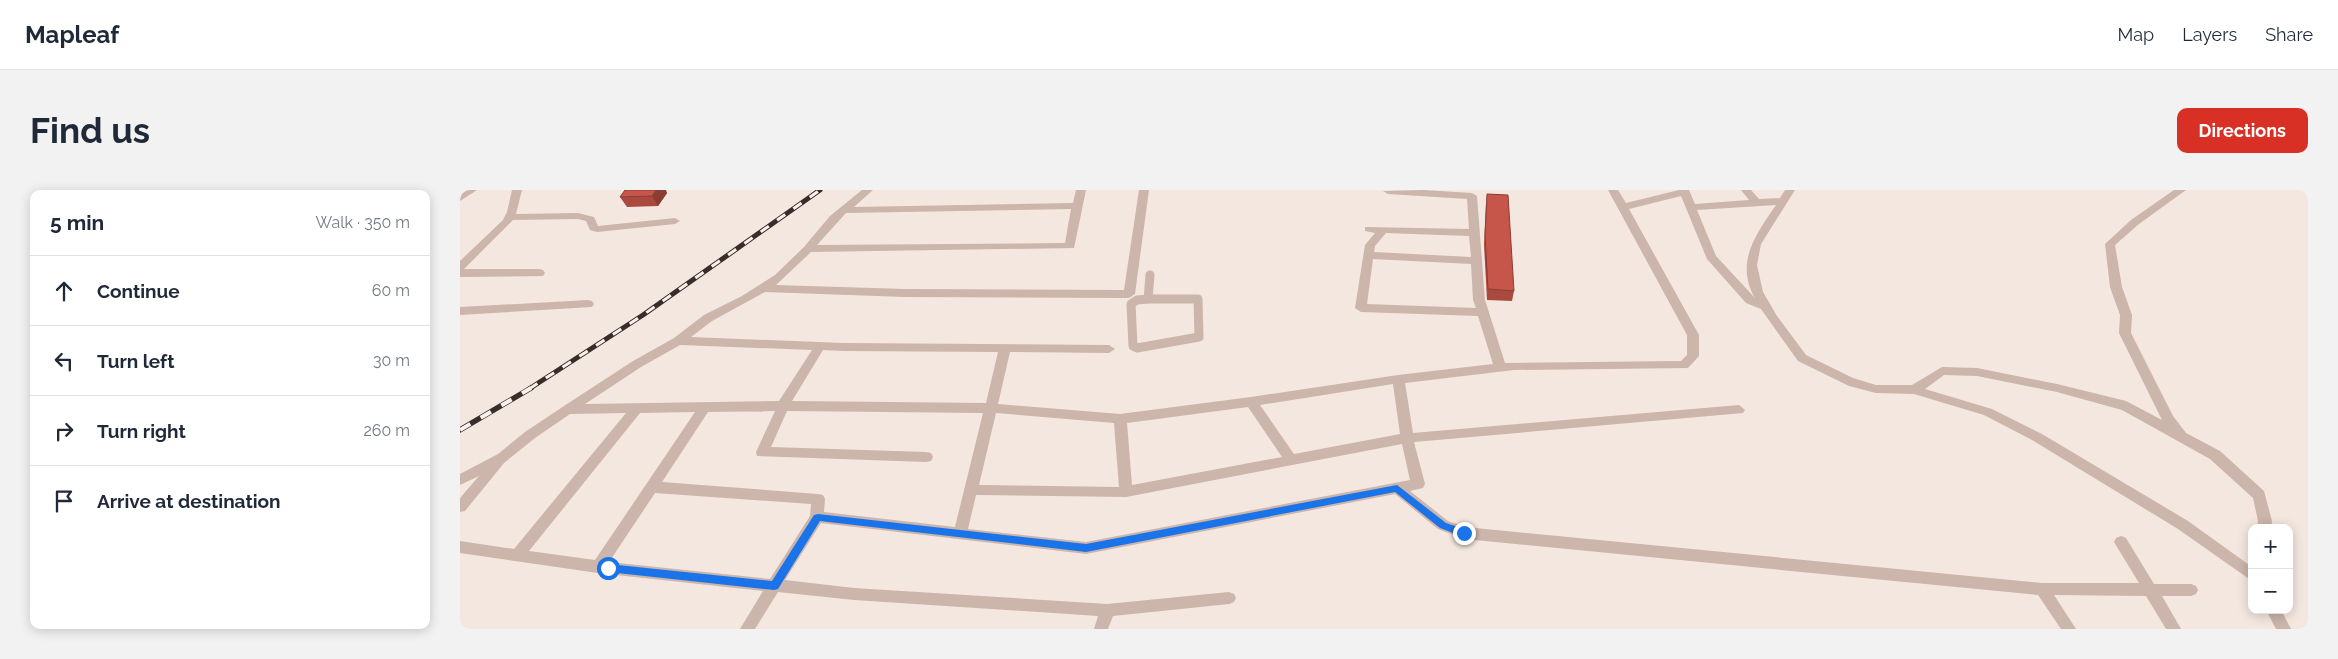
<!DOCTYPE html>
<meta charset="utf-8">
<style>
body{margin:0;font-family:Raleway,sans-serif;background:#f2f2f3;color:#1f2937}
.controls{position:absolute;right:15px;bottom:15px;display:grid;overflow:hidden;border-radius:10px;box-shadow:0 2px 12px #0003}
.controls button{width:45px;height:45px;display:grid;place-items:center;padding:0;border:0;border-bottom:1px solid #e0e1e3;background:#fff;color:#1f2937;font:25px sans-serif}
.stop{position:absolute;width:15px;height:15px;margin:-11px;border:4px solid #1a73e8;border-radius:50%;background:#fff}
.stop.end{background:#1a73e8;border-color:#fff;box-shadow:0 1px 5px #0008}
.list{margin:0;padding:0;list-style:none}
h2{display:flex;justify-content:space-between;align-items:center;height:65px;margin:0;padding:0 20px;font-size:21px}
h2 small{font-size:16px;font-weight:400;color:#747a83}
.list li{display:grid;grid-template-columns:32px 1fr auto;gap:15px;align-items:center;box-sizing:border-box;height:70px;padding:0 20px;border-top:1px solid #e0e1e3}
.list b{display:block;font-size:19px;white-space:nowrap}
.list em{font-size:16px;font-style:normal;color:#747a83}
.icon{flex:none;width:28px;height:28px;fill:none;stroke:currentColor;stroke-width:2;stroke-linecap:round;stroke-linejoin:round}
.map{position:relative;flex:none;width:1848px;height:439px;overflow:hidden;border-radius:10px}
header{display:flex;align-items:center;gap:30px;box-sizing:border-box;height:70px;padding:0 25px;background:#fff;border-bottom:1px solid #e0e1e3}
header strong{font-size:24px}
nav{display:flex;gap:28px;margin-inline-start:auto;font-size:18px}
.intro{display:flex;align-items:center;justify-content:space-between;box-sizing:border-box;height:120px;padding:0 30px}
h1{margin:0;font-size:35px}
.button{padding:12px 22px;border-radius:10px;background:#d93025;color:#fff;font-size:18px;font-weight:700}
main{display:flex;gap:30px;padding:0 30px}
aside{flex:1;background:#fff;border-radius:10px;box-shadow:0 2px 12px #0003}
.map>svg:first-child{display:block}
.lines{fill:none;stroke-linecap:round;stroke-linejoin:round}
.lane{stroke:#ccb5aa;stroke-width:9}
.street{fill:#ccb5aa;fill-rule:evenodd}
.rail-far1-casing{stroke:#392c2a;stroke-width:5}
.rail-casing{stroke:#392c2a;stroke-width:5.5}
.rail-far1{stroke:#faf1ec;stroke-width:3;stroke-dasharray:10;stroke-linecap:butt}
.rail{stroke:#faf1ec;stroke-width:4;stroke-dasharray:12;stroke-linecap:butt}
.wall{fill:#aa4a3f}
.shaded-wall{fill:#8b3c33}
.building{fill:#c65649;stroke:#8b3c33}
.route{fill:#1a73e8}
</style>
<header>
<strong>Mapleaf</strong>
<nav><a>Map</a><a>Layers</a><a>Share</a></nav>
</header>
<div class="intro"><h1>Find us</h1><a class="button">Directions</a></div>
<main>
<aside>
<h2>5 min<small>Walk · 350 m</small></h2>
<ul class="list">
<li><svg class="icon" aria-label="ahead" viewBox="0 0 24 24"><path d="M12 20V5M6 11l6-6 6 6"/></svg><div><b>Continue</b></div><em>60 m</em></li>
<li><svg class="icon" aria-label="left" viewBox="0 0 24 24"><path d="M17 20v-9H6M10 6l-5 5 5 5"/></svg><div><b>Turn left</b></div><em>30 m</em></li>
<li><svg class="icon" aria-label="right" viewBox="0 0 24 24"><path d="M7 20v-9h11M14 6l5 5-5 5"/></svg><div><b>Turn right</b></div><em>260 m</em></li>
<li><svg class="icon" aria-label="arrive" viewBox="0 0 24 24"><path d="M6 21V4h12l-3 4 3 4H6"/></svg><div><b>Arrive at destination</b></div></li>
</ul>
</aside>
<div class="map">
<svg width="1848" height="439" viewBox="0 0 1848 439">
<rect width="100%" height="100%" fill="#f3e7df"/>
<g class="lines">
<!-- lane -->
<g class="lane">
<polygon points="688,109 738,109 739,147 677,158 673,156 671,114 677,110"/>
<polyline points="688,109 690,85"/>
</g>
<!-- street -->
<g class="street">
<polygon points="5,0 17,0 0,11 0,3"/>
<polygon points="52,0 62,0 56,24 118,23 134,27 138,36 215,28 220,31 215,34 137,42 130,40 126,31 118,29 53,30 4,79 79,79 83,80 85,83 83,86 0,87 0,71 43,30 47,22"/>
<path d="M402,0h11l-19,17 219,-4 3,-13h10l-12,58 -263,4 -35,33 129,4 219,1 15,-100h10l-14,104 -6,4 -224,-1 -140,-5 -53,29 -21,16 152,6 266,2 6,4 -6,4 -99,-1 -12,52 122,10 131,-17 147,-22 95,-11 -15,-48 -117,-4 -6,-4 10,-63 10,-12 -10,-2v-4l104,2 -2,-30 -79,-5 -5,-3 40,-1 49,3 5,3 8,104 20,63 176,-2 6,-6v-20l-79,-145h10l8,13 53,-13h10l6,14 54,-4 -8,-10h10l8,9 21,-1 5,-8h10l-34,54 -4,21 6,27 14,24 29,39 47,23 23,7h36l30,-18 35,1 80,16 69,17 36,19 -43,-87 1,-18 -10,-28 -5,-43 26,-24 43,-30h12l-47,34 -24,21 7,42 10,28 -1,18 42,83 13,17 34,18 44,40 8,30 -1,7h-14l1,-7 -5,-23 -43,-39 -88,-49 -65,-18 -80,-16 -33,-1 -19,14 67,20 50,25 146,87 64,46v14l-74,-52 -146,-89 -48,-25 -70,-21 -38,-1 -27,-7 -51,-25 -37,-52 -15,-6 -39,-44 -26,-63 -52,13 70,126v21l-11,12 -174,2 -109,13 8,50 326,-28 6,5 -2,3 -329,29 11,42 -2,4 -13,3 38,30 17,6 577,56h97l-25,-41 2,-4 5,-2 5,2 28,46h37l5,2 2,4 -2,4 -5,2h-29l19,33h-15l-20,-33 -92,-1 22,34h-15l-23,-34 -574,-56 -26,-10 -43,-35 -309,60 -265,-31 -36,57 69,8 253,16 122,-12 5,2 2,4 -2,4 -5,2 -116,12 -5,13h-14l4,-13 -244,-16 -76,-8 -23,37h-15l23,-38 -165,-18 -138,-20v-12l54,8 112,-136 -56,1 -35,24 -31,25 -39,48 -5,1v-14l19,-22 -19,9v-11l38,-20 27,-22 39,-26 69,-45 41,-23 30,-23 38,-19 33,-21 29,-28 26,-31zM1316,15c-19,28 -42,57 -21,93l-39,-42 -19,-46zM611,19l-6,34 -248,2 29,-32zM926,43l83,3 2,21 -97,-5 1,-6zM913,69l98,5 2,36 3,8 -109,-4zM220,155l132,5 -33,51 -194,3 56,-37zM363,160l20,1 155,1 -12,51 -194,-2zM933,194l7,50 -106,20 -34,-49zM788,217l34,50 -150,28 -5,-62zM315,221l-19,41 1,4 169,6 5,-1 2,-4 -2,-4 -5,-1 -155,-5 16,-36 196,2 -28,114 -131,-15 1,-13 -2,-4 -5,-1 -156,-12 46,-70zM235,222l-100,148 -66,-9 111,-138zM536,223l118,10 5,64 -140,-2zM942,254l8,36 -324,62 -118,-13 8,-34 150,2zM195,303l156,11 -1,12 -40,63 -161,-17z"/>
<polygon points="128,110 132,111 134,114 132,117 0,125 0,117"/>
<polygon points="1806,420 1821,420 1831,439 1816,439"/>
</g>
<defs>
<polyline id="rail-far1" points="69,199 183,125 360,0"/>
<polyline id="rail" points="0,240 71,198"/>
</defs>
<!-- rail-far1 casing -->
<use href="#rail-far1" class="rail-far1-casing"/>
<!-- rail casing -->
<use href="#rail" class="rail-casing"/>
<!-- rail-far1 -->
<use href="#rail-far1" class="rail-far1"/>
<!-- rail -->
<use href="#rail" class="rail"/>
</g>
<!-- wall -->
<g class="wall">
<polygon points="207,3 198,16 167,17 160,7"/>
<polygon points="1026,14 1054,101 1052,111 1027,110 1024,55"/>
</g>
<!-- shaded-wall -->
<polygon class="shaded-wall" points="196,0 206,0 207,3 198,16 192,6"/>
<!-- building -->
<g class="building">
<polygon points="165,0 196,0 192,6 160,7"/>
<polygon points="1027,4 1048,5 1054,101 1028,99 1025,45"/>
</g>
<!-- route -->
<polygon class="route" points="937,295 986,333 1007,340 1007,345 1004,347 980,338 935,302 626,362 360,331 318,399 314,400 148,382 144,378 148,374 312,391 354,325 358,324 626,354"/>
</svg>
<div class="controls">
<button>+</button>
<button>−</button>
</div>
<div class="stop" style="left:148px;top:378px"></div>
<div class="stop end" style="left:1004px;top:343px"></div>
</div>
</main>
